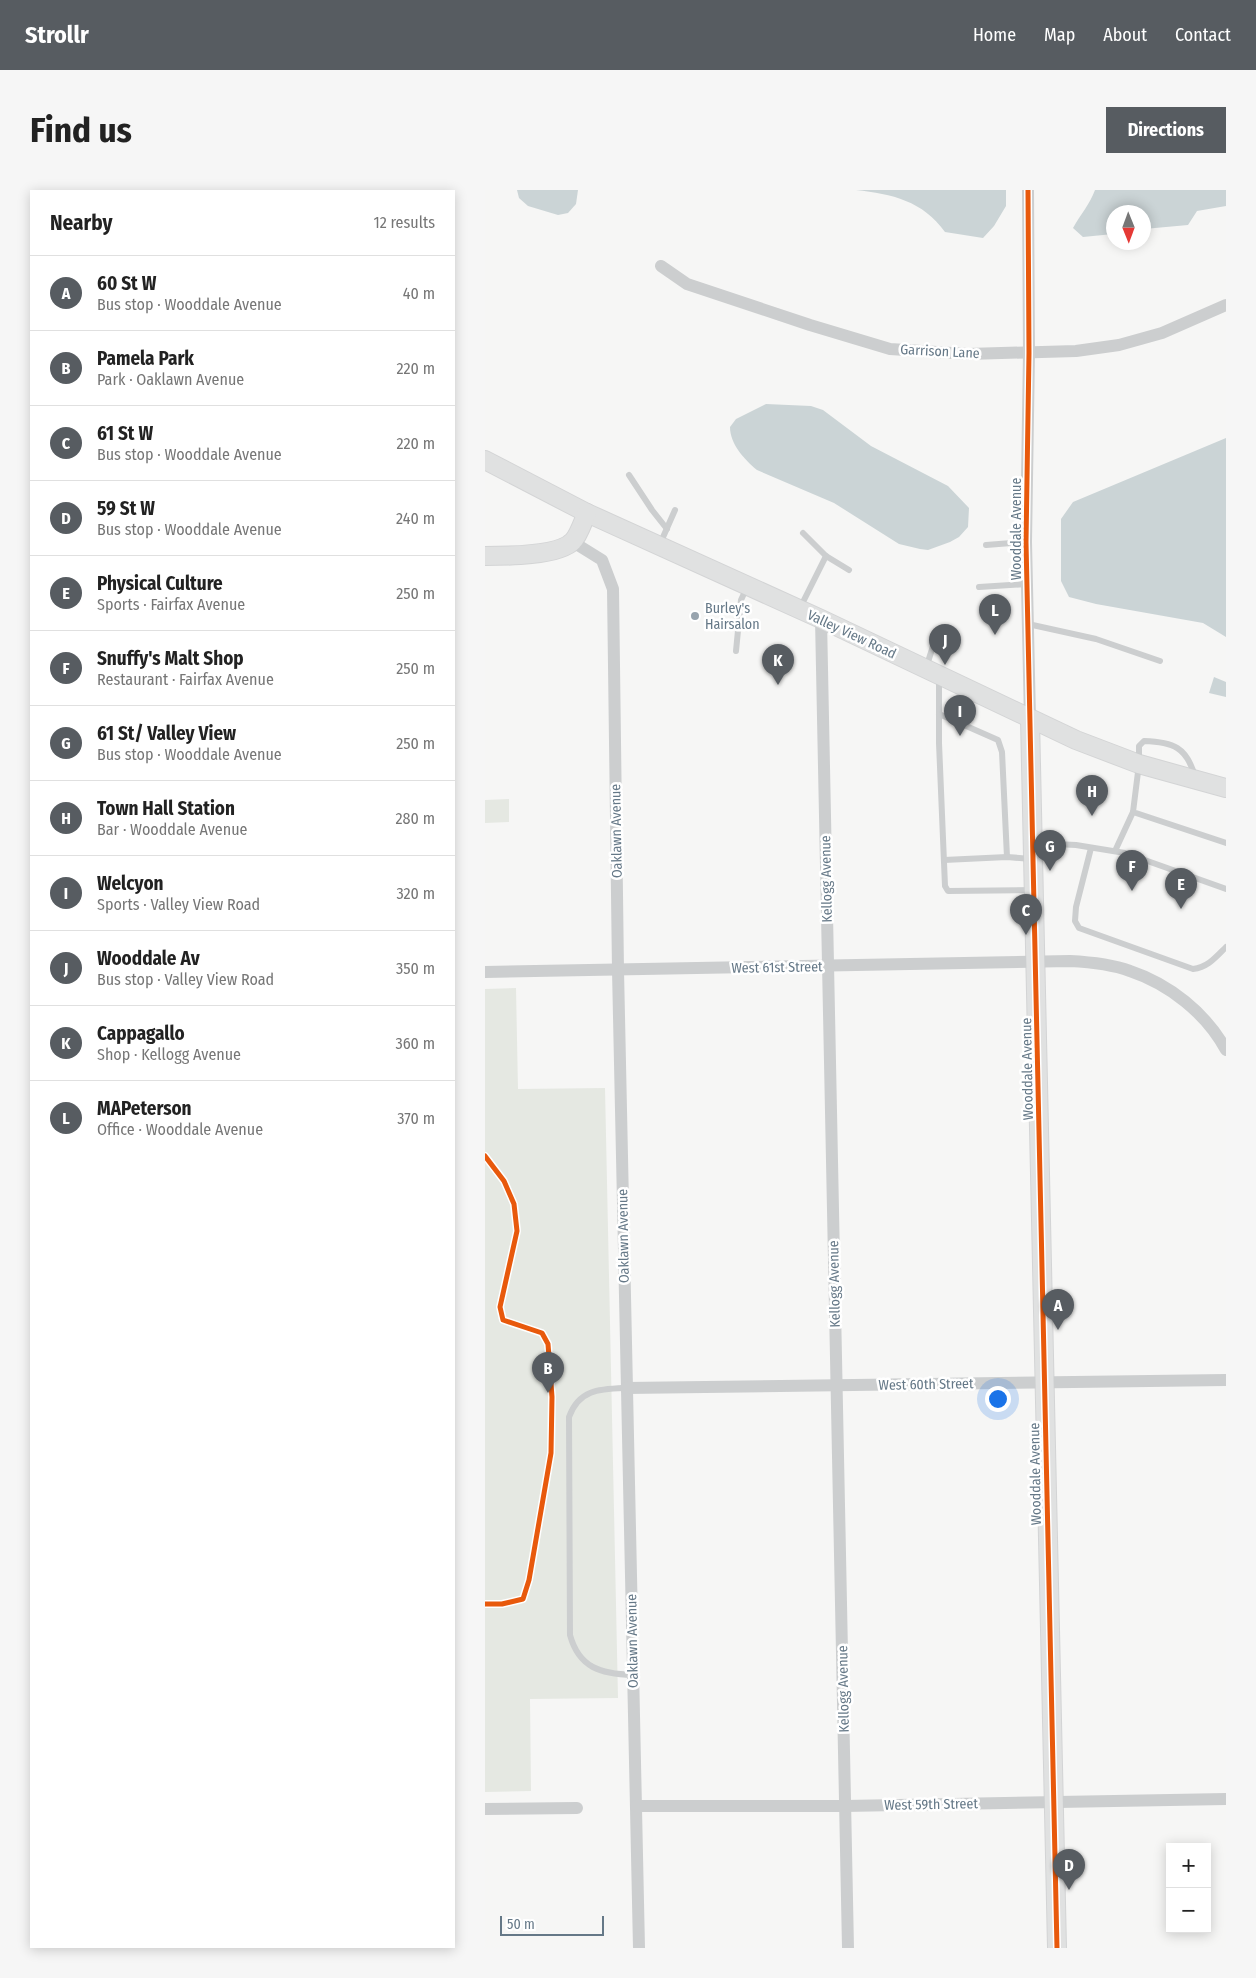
<!DOCTYPE html>
<meta charset="utf-8">
<style>
body{margin:0;font-family:"Fira Sans Condensed",sans-serif;background:#f6f6f6;color:#222}
.controls{position:absolute;right:15px;bottom:15px;display:grid;overflow:hidden;border-radius:0px;box-shadow:0 2px 12px #0003}
.controls button{width:45px;height:45px;display:grid;place-items:center;padding:0;border:0;border-bottom:1px solid #e0e0e0;background:#fff;color:#222;font:25px sans-serif}
.compass{position:absolute;left:621px;top:15px;width:45px;height:45px;border-radius:50%;background:#fff;box-shadow:0 2px 12px #0003;rotate:179deg}
.scale{position:absolute;left:15px;bottom:12px;width:104px;box-sizing:border-box;padding-left:5px;border:2px solid #657887;border-top:0;font-size:14px;line-height:18px;white-space:nowrap;color:#657887;-webkit-text-stroke:4px #fff;paint-order:stroke}
.you{position:absolute;left:512px;top:1208px;width:18px;height:18px;margin:-12px;border:4px solid #fff;border-radius:50%;background:#1a73e8;box-shadow:0 0 0 8px #1a73e833}
.badge{display:grid;place-items:center;width:32px;height:32px;border-radius:50%;background:#575c61;color:#fff;font-size:16px;font-weight:700}
.pin{position:absolute;translate:-50% -41px;filter:drop-shadow(0 1px 2px #0008)}
.pin::after{content:'';position:absolute;top:26px;width:18px;height:15px;background:inherit;clip-path:polygon(0 0,100% 0,50% 100%)}
.list{margin:0;padding:0;list-style:none}
h2{display:flex;justify-content:space-between;align-items:center;height:65px;margin:0;padding:0 20px;font-size:21px}
h2 small{font-size:16px;font-weight:400;color:#767676}
.list li{display:grid;grid-template-columns:32px 1fr auto;gap:15px;align-items:center;box-sizing:border-box;height:75px;padding:0 20px;border-top:1px solid #e0e0e0}
.list b{display:block;font-size:19px;white-space:nowrap}
.list p{margin:0;font-size:16px;white-space:nowrap;color:#767676}
.list em{font-size:16px;font-style:normal;color:#767676}
.map{position:relative;flex:none;width:741px;height:1758px;overflow:hidden;border-radius:0px}
header{display:flex;align-items:center;gap:30px;box-sizing:border-box;height:70px;padding:0 25px;background:#575c61;color:#fff}
header strong{font-size:24px}
nav{display:flex;gap:28px;margin-inline-start:auto;font-size:18px}
.intro{display:flex;align-items:center;justify-content:space-between;box-sizing:border-box;height:120px;padding:0 30px}
h1{margin:0;font-size:35px}
.button{padding:12px 22px;border-radius:0px;background:#575c61;color:#fff;font-size:18px;font-weight:700}
main{display:flex;gap:30px;padding:0 30px}
aside{flex:1;background:#fff;border-radius:0px;box-shadow:0 2px 12px #0003}
.map>svg:first-child{display:block}
.green{fill:#e5e8e2}
.water{fill:#cbd4d6}
.lines{fill:none;stroke-linecap:round;stroke-linejoin:round}
.secondary-casing{stroke:#d3d4d5;stroke-width:20}
.lane{stroke:#cccecf;stroke-width:6}
.street{stroke:#cccecf;stroke-width:12}
.secondary{stroke:#e0e1e1;stroke-width:18}
.cycleway-casing{stroke:#fff;stroke-width:8}
.cycleway{stroke:#e8590c;stroke-width:5}
.poi-dot{fill:#98a4ae;stroke:#fff;stroke-width:2}
.labels{text-anchor:middle;stroke-width:5;stroke-linejoin:round;paint-order:stroke}
.street-label{font-size:14px;fill:#657887;stroke:#fff}
.poi-label{font-size:14px;fill:#657887;stroke:#fff;text-anchor:start}
</style>
<header>
<strong>Strollr</strong>
<nav><a>Home</a><a>Map</a><a>About</a><a>Contact</a></nav>
</header>
<div class="intro"><h1>Find us</h1><a class="button">Directions</a></div>
<main>
<aside>
<h2>Nearby<small>12 results</small></h2>
<ul class="list">
<li><span class="badge">A</span><div><b>60 St W</b><p>Bus stop · Wooddale Avenue</p></div><em>40 m</em></li>
<li><span class="badge">B</span><div><b>Pamela Park</b><p>Park · Oaklawn Avenue</p></div><em>220 m</em></li>
<li><span class="badge">C</span><div><b>61 St W</b><p>Bus stop · Wooddale Avenue</p></div><em>220 m</em></li>
<li><span class="badge">D</span><div><b>59 St W</b><p>Bus stop · Wooddale Avenue</p></div><em>240 m</em></li>
<li><span class="badge">E</span><div><b>Physical Culture</b><p>Sports · Fairfax Avenue</p></div><em>250 m</em></li>
<li><span class="badge">F</span><div><b>Snuffy's Malt Shop</b><p>Restaurant · Fairfax Avenue</p></div><em>250 m</em></li>
<li><span class="badge">G</span><div><b>61 St/ Valley View</b><p>Bus stop · Wooddale Avenue</p></div><em>250 m</em></li>
<li><span class="badge">H</span><div><b>Town Hall Station</b><p>Bar · Wooddale Avenue</p></div><em>280 m</em></li>
<li><span class="badge">I</span><div><b>Welcyon</b><p>Sports · Valley View Road</p></div><em>320 m</em></li>
<li><span class="badge">J</span><div><b>Wooddale Av</b><p>Bus stop · Valley View Road</p></div><em>350 m</em></li>
<li><span class="badge">K</span><div><b>Cappagallo</b><p>Shop · Kellogg Avenue</p></div><em>360 m</em></li>
<li><span class="badge">L</span><div><b>MAPeterson</b><p>Office · Wooddale Avenue</p></div><em>370 m</em></li>
</ul>
</aside>
<div class="map">
<svg width="741" height="1758" viewBox="0 0 741 1758">
<rect width="100%" height="100%" fill="#f6f6f5"/>
<!-- green -->
<g class="green">
<polygon points="24,609 24,632 0,633 0,610"/>
<polygon points="31,798 33,899 120,898 133,1508 45,1509 46,1601 0,1602 0,799"/>
</g>
<!-- water -->
<g class="water">
<polygon points="32,0 93,0 91,14 83,23 73,25 43,16 34,8"/>
<path d="M371,0h150v16l-12,20 -11,12 -38,-6c-22,-31 -53,-38 -89,-42z"/>
<path d="M610,0h131v16l-29,5 -9,14 -44,4 -1,-17h-30v22l-30,3 -10,-9c7,-13 17,-24 22,-38z"/>
<path d="M281,214l45,2 12,4 48,36 77,40 21,22 -1,19 -9,10 -9,5 -22,8 -8,-1 -21,-5 -65,-41 -77,-33c-13,-11 -27,-26 -27,-43l6,-8z"/>
<polygon points="741,248 741,447 718,433 611,414 584,407 576,391 576,329 588,312"/>
<polygon points="729,487 741,492 741,507 724,503"/>
</g>
<g class="lines">
<defs>
<g id="secondary">
<polyline points="0,270 102,323 336,429 591,550 654,574 741,598"/>
<path d="M0,366c20,0 74,0 88,-15 6,-6 10,-20 14,-28"/>
<polyline points="545,529 572,1758"/>
</g>
</defs>
<!-- secondary casing -->
<use href="#secondary" class="secondary-casing"/>
<!-- lane -->
<g class="lane">
<polyline points="144,285 167,320 182,339"/>
<polyline points="318,343 341,366 364,380"/>
<polyline points="175,354 190,320"/>
<polyline points="501,355 541,352"/>
<polyline points="494,397 542,394"/>
<polyline points="315,418 341,366"/>
<polyline points="543,434 611,449 675,471"/>
<polyline points="251,461 256,410 262,397"/>
<polyline points="441,478 449,453"/>
<polyline points="454,487 454,553 460,696 463,701 548,700"/>
<polyline points="454,524 513,550 517,562 522,667"/>
<path d="M710,587c-8,-30 -22,-35 -51,-36l-5,5v18l-6,48 93,31"/>
<polyline points="549,653 591,655 640,663 741,699"/>
<path d="M606,658l-15,59 -1,14 4,7 114,41c15,-2 22,-11 33,-22"/>
<polyline points="630,661 648,622"/>
<polyline points="459,670 522,667 547,669"/>
<path d="M141,1198c-26,1 -47,1 -57,29l1,218c9,33 31,39 63,40"/>
</g>
<!-- street -->
<g class="street">
<polyline points="543,0 544,163 541,352 545,529"/>
<polyline points="176,76 202,94 325,135 405,159 483,164 591,161 634,155 677,143 741,115"/>
<polyline points="88,352 117,370 128,399 133,780 154,1758"/>
<polyline points="336,429 363,1758"/>
<path d="M0,782l585,-11c20,1 41,3 60,10 39,13 76,42 96,79"/>
<polyline points="141,1198 741,1190"/>
<polyline points="151,1616 360,1616 741,1609"/>
<polyline points="0,1619 92,1618"/>
</g>
<!-- secondary -->
<use href="#secondary" class="secondary"/>
<defs>
<g id="cycleway">
<polyline points="543,0 544,163 541,352 572,1758"/>
<polyline points="0,966 19,991 29,1014 32,1041 15,1117 18,1130 57,1143 63,1154 67,1207 66,1263 44,1390 38,1409 17,1414 0,1414"/>
</g>
</defs>
<!-- cycleway casing -->
<use href="#cycleway" class="cycleway-casing"/>
<!-- cycleway -->
<use href="#cycleway" class="cycleway"/>
</g>
<!-- markers -->
<circle class="poi-dot" cx="210" cy="426" r="5"/>
<g class="labels">
<!-- street labels -->
<g class="street-label">
<text transform="translate(455 161) rotate(3)" y="5">Garrison Lane</text>
<text transform="translate(531 339) rotate(-90)" y="5">Wooddale Avenue</text>
<text transform="translate(367 444) rotate(25)" y="5">Valley View Road</text>
<text transform="translate(131 641) rotate(-91)" y="5">Oaklawn Avenue</text>
<text transform="translate(341 689) rotate(-91)" y="5">Kellogg Avenue</text>
<text transform="translate(292 777) rotate(-1)" y="5">West 61st Street</text>
<text transform="translate(542 879) rotate(-91)" y="5">Wooddale Avenue</text>
<text transform="translate(138 1046) rotate(-91)" y="5">Oaklawn Avenue</text>
<text transform="translate(349 1094) rotate(-91)" y="5">Kellogg Avenue</text>
<text transform="translate(441 1194) rotate(-1)" y="5">West 60th Street</text>
<text transform="translate(550 1284) rotate(-91)" y="5">Wooddale Avenue</text>
<text transform="translate(147 1451) rotate(-91)" y="5">Oaklawn Avenue</text>
<text transform="translate(358 1499) rotate(-91)" y="5">Kellogg Avenue</text>
<text transform="translate(446 1614) rotate(-1)" y="5">West 59th Street</text>
</g>
<!-- poi labels -->
<g class="poi-label">
<text x="220" y="423">Burley's<tspan x="220" dy="16">Hairsalon</tspan></text>
</g>
</g>
</svg>
<div class="controls">
<button>+</button>
<button>−</button>
</div>
<svg class="compass" viewBox="-18 -18 36 36"><path d="M0-13l5 13h-10z" fill="#e53935"/><path d="M0 13l5-13h-10z" fill="#767676"/></svg>
<div class="scale">50 m</div>
<div class="you"></div>
<div class="pin badge" style="left:573px;top:1140px">A</div>
<div class="pin badge" style="left:63px;top:1203px">B</div>
<div class="pin badge" style="left:541px;top:745px">C</div>
<div class="pin badge" style="left:584px;top:1700px">D</div>
<div class="pin badge" style="left:696px;top:719px">E</div>
<div class="pin badge" style="left:647px;top:701px">F</div>
<div class="pin badge" style="left:565px;top:681px">G</div>
<div class="pin badge" style="left:607px;top:626px">H</div>
<div class="pin badge" style="left:475px;top:546px">I</div>
<div class="pin badge" style="left:460px;top:475px">J</div>
<div class="pin badge" style="left:293px;top:495px">K</div>
<div class="pin badge" style="left:510px;top:445px">L</div>
</div>
</main>
